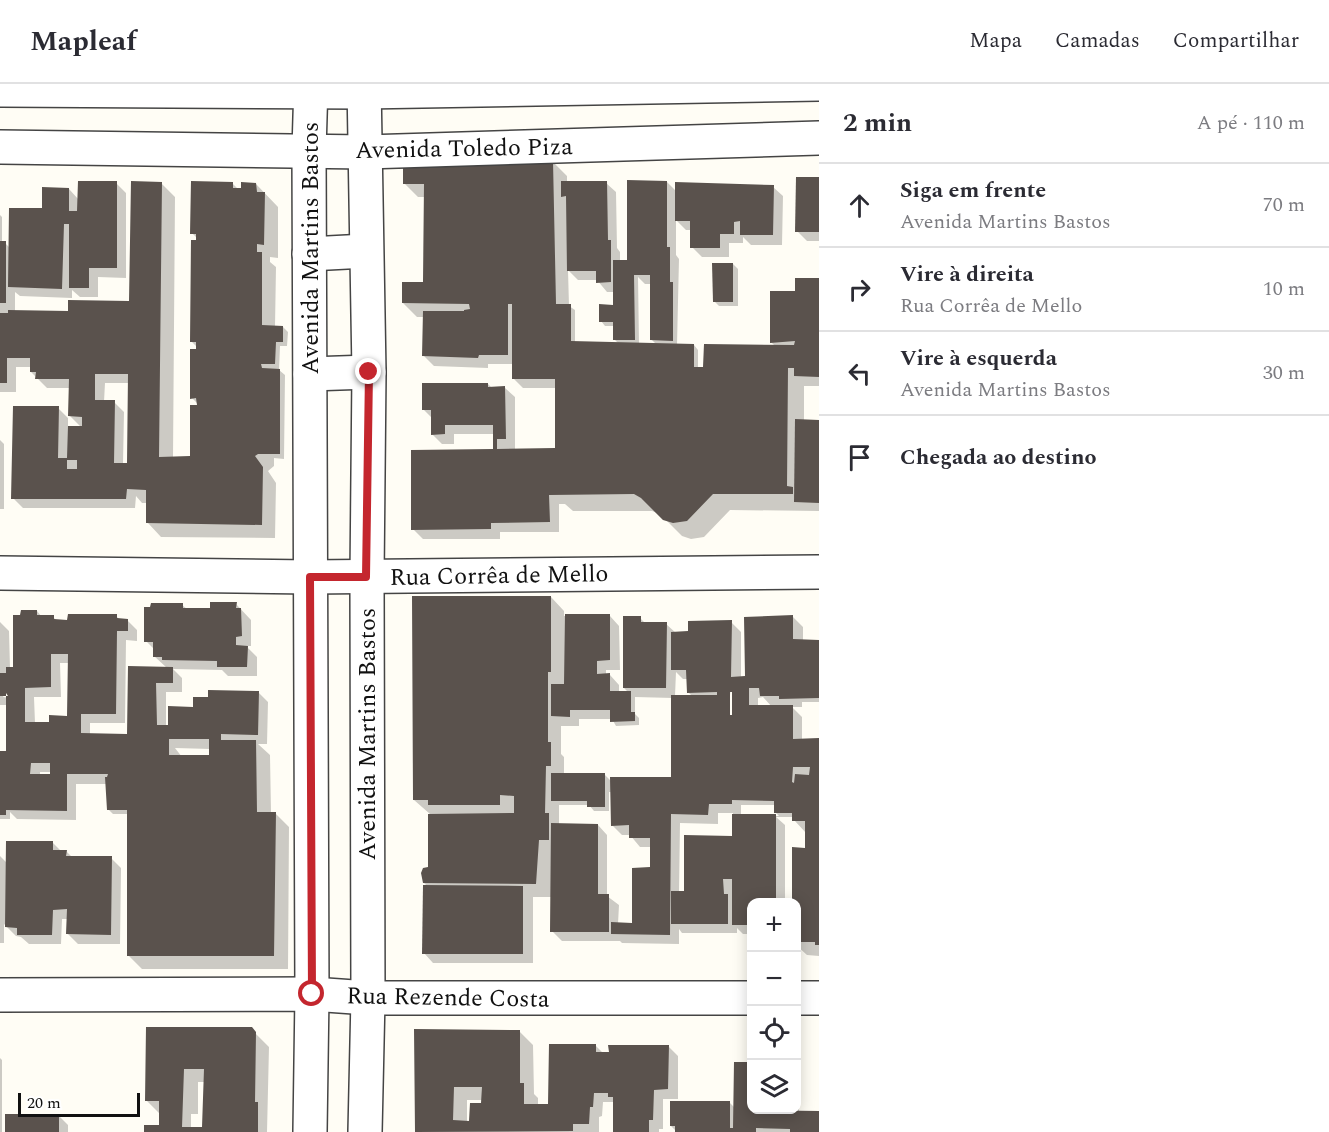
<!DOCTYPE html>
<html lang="pt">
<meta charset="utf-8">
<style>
body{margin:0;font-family:Spectral,serif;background:#f7f7f7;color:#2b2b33}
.controls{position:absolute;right:18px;bottom:18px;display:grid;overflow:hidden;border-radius:12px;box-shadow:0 3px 15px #0003}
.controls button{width:54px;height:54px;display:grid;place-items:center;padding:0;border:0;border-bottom:2px solid #e1e1e2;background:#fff;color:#2b2b33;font:30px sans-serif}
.scale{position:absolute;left:18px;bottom:15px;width:122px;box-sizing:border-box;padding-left:6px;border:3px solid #111;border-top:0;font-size:16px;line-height:21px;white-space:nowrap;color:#111;-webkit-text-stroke:4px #fff;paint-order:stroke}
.stop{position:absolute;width:18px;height:18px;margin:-14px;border:4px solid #c4262e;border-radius:50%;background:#fff}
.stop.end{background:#c4262e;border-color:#fff;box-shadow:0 2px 6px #0008}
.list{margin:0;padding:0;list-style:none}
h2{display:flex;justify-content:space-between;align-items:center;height:78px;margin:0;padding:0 24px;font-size:26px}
h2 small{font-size:20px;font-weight:400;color:#7c7c81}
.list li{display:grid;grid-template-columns:39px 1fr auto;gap:18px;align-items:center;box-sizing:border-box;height:84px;padding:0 24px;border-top:2px solid #e1e1e2}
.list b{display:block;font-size:22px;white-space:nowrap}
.list p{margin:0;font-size:20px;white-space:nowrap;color:#7c7c81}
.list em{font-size:20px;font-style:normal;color:#7c7c81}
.icon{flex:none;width:33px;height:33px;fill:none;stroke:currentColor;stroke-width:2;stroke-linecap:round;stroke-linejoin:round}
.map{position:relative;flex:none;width:819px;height:1048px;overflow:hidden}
header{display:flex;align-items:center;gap:36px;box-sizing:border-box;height:84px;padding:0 30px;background:#fff;border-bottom:2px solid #e1e1e2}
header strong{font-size:28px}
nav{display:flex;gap:33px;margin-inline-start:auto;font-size:21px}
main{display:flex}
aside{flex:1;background:#fff}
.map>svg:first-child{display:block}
.shadow{fill:#0003;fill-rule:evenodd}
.building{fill:#5a524d;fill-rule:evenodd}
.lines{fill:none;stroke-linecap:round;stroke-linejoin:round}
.minor-casing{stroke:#444;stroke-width:36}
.tertiary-casing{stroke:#444;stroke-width:36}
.minor{stroke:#fff;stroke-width:33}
.tertiary{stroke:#fff;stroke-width:33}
.route{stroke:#c4262e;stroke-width:8}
.labels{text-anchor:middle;stroke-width:6;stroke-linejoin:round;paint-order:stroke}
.street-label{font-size:24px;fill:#111;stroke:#fff}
</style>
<header>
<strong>Mapleaf</strong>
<nav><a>Mapa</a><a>Camadas</a><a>Compartilhar</a></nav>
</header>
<main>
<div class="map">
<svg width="819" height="1048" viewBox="0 0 819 1048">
<rect width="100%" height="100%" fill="#fffdf5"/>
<!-- shadow -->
<g class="shadow">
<path d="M553,78l14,14v7h39l10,9 1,56 3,4v10h8l39,-80 10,10 96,-5 10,9 -1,49h-31l-8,-8v6h-14v14h-27l-10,-10v-17h-6l-10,-10v35l3,4 -2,86h17l4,5v18h7l70,-22 -4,-4 23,-49 25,-13v106h-15v35l15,1v-7v96l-89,-1 -26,27 -13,2 -9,-3 -22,-22 -8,-3h-79l-8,-7h-6v28h-59v7h-77l-10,-10 81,-79v-16h-40v10h-12l-10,-10 1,-15 -10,-10 65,-25 4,4h13l10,9v53l41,-1v-61h-33l-10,-10 1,-14h-26v4l-54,-2 -10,-10v-39h-7l-14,-14 22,-19v-87h-7l-14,-14zM568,186l10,10h19l10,12h8v14l-14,15 4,5h10v14l4,4 -44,-1v-33l-6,-4zM638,193l7,7h7l-1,55 5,5h-17z"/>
<polygon points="819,95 819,157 807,157 797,147"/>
<path d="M116,99l10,10v85l-28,-1v20h-18l-8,-7v8l-52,-2 -5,-4v20h53l61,-9 32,-120 14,14 -2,261h18l7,-51v-3l-6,-6 5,-47v-4l-6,-6 7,-99v-3l-6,-6 40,-50 7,7 17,-6 22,23v51l-8,-1v5l6,5 -1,60h8l5,5 -1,14h-7l-1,24 6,5 -1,84 -10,-1v8l-6,5 8,12 -1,55 -114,-1 -13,-14v-20h-6l-6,-7 -1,12h-112l-10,-10 45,-90 10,10v9l14,1 -12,-12v-28h-23l-16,-16v-5h-15v25h-16v-177l2,2v26h3l5,5 33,-38 26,-21 10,11zM105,299h25l-1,84 -6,-3 1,-52 -10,-10h-10z"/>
<polygon points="733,180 738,185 738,222 719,222 714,217"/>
<polygon points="0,356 4,360 4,425 0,425"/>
<path d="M551,513l13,14v5h46l9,10 1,44h-14v5h4l9,10v8h10l-5,-5 16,-70 6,6h20l10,9h13l42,-11 10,10v46h5l47,-61 10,10v14h16v61h-17v5h-10l10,10v23h17v216l-12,-1 -11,-10v-43h-44v32h-9l-6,-6v5h-55l-3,-4v15l-57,-1 -2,-2h-58l-10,-10v-34h-19v66h-100l-9,-10 4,-66 -4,-4 6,-14v-55l-16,-14zM676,588l7,7h5v13l4,4h-17zM731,601h2l1,32 -6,-1zM635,613l38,1 -1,80 -60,4 -7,-7h-41v-18l-3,-3v-28h18v-7h33l4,7 23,-1v-7l-4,-4zM763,613l9,10h-14v-9zM609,708h3v33l10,10h8l10,12h12v22l-18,55h-16l1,-19 -12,-9v-61l-9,-10h-39v-20h30l5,6h15zM741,721h34v7l4,4 -38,-1zM718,729h15l1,24 -49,56h-6l1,-70 38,1zM776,733h18v3l12,13v16l-13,52h-8v-76z"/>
<path d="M236,520l15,16v26h-5l11,11v19h-29l-6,-6 -49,-1 9,9v14h-16v34h3l40,-28 49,-6 10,10 -1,42h-9l12,11 1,58h4l14,14 -1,142h-146l-14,-14 1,-141h-16l-5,-5 -1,-25h-31v36l-59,-1 -7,-7v7h-10v-66h7v-48h-7v-83l9,9 1,37h5l22,-57 5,6h11l4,4 59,-5 4,4h7l10,10v11l-11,-1 -1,83h-35v12h39v-67h38l-13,-12 1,-6 -9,-9 36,-36 5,4h25zM60,579h9v55l-19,5h-15l-1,-26h27zM8,605l2,9 -7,-1zM175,664l35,1 1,7 -29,1zM40,688h11v4h-11z"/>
<polygon points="53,759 61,767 66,767 73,774 111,774 121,784 120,860 78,860 68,850 68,835 62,835 61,860 29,860 21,853 16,852 4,840 4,859 0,859 0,772 7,779"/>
<path d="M147,945h104l18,18 -2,85h-121l14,-5 1,-12 -15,-15zM198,998h7l-2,47h-12v-15h7z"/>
<path d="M416,947h103l14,14 1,49 4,4v7h9l49,-59 7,7 65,-7 10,10v43h-15v30h-4v3h-44v-30h-12l-1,14 -3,1v15h-183zM467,1016h16v5l-12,18 -4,-1z"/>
<polygon points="0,974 2,976 2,1048 0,1048"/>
<polygon points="796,988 799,990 799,1028 819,1028 819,1048 677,1048 671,1042 729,1018 735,1024 796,1026"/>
<polygon points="58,1031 68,1041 68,1048 7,1048"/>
</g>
<!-- building -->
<g class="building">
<polygon points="403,76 553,77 556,220 571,220 571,257 694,260 694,283 703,283 704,260 794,261 795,257 770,259 770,207 795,207 795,194 819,194 819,293 794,292 794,284 788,284 787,402 793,403 793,410 713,410 687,437 673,439 663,436 641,414 634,410 549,411 550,438 491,439 491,445 411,446 411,366 493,365 493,341 445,341 445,350 431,351 431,326 422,326 422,299 488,299 488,303 505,302 506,355 497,355 497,365 555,364 555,295 512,295 512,220 508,220 508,271 479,271 478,274 422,272 423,227 464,227 464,226 470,225 469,220 402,219 402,198 423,198 424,100 403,100"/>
<polygon points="796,93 819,93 819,148 795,148"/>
<polygon points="627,96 667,97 667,163 670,163 670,198 673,198 673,257 650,256 650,191 634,191 635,256 613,256 613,238 599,238 599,220 613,221 613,176 627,176"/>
<polygon points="78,97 117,97 117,184 89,184 89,204 69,204 69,140 64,140 62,205 8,203 9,124 42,124 42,103 69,104 69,127 77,127"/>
<path d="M131,97l31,1 -3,275 31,-1v-51h7l-1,-7 -6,1v-50h6v-7h-6l1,-102h5v-6h-6l1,-53 42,1v6h8v-6l15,1 1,9h8l-1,53 -7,-1v8h5v73l21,1v16h-7l-1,22h-14l1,4 18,1v85h-22l-3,2 8,11 -1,58 -116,-2v-33l-19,-1 -1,10h-115l2,-93h46l-1,52h9l1,-32h14v-9l-14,-1 1,-37h-34l1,-7h-6v-14h-23v25h-7v-70h8v-3l60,1v-11l61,1zM95,290h33l-1,89h-13l1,-63h-20zM67,376h10v9h-10z"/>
<polygon points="561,97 607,97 608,156 611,156 611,198 596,199 596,187 567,187 566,112 561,113"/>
<polygon points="675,98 774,101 773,151 740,151 740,137 734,138 734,150 720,150 720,164 690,164 690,137 675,137"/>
<rect x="0" y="157" width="6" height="62"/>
<polygon points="712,179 733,179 733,218 713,218"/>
<polygon points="795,335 819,336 819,419 794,418"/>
<polygon points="412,512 551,512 551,588 548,588 548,658 551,658 551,682 546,682 545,729 549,729 549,756 539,756 536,800 423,799 421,789 423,784 428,783 428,730 514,729 514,712 500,711 500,721 428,721 428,716 413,716"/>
<polygon points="210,518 237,518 236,524 241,524 242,552 236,553 236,561 248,562 247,583 217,583 217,577 162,576 162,573 153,573 153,558 144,558 144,523 150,523 151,519 183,519 183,524 210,524"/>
<path d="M21,526h16v5h17v4l13,1 1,-6h49v4l11,1v12h-11l-1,83h-35v19l46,1 1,-68 45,1v16h-17l1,42h11v-19l25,1v-10h15v-7l51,1 -1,44 -37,-1v6h35l1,72h19l-2,144h-147v-146h-20l-2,-33h2l1,-3h-41v37l-61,-1v5h-6v-64h6v-55h2l-2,-3v3h-6v-23h6v-6h7v-52h7zM51,570h17l-1,62 -18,-1v7h-24v-34l26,-1zM169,655h40v16h-40zM31,679h19v11h-20z"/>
<polygon points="565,530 610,530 610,576 597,577 597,590 610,589 610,607 631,607 631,628 635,628 635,637 610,638 610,626 570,626 570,633 551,632 551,600 564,600"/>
<path d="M793,531v24l26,1v58l-40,1v-3h-19l-1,-8h-10v17h44v34l26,-1v207h-4v-3h-19v-40h-44v23h-20v-46h-9l1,15h4v30h-57v-33h13v-56l48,1v-22h44v85h16v-52l13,1v-27h-13v-8h-18v-12l-42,-1v4h-23l-1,11 -37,-1 -1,121 -59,-1v-12l21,1v-55l18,-1v-29h-21v-13l-18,1 -1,-49h61v-82h46v-3l-30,1 -1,-23h-15v-38l17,-1v-10l44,-1 -1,57 14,-1 -1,-59zM730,608h2v23h-2zM793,683h17l-1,8 -14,-1 -1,9 -2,-1z"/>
<polygon points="623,532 641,532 641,538 667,538 666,604 623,604"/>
<polygon points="551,689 605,689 605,723 587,723 587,717 551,717"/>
<polygon points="551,739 598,740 598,810 609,810 609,848 550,848"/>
<polygon points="6,757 53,757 53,766 67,766 66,772 112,772 111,851 66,850 67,825 53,826 52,851 17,851 17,844 5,843"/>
<polygon points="423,801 523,802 523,870 422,870"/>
<path d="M146,943h106l4,5 -1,70h3v30h-114v-7h15v-24h-14zM184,985h20l-2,58h-20z"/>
<path d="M414,945l106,1v53h4v21h24l1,-60h47v8h13l-1,-7h61l-1,44 -14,1 -1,30h-4v12h-36v-35h-5v-4h-14l-1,14h-3l-1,17h-16v7l-158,1zM454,1003h28l-1,16h-11l-1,18 -16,-1z"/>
<polygon points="734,978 752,978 752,1026 819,1027 819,1048 790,1048 790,1045 756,1044 756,1048 675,1048 675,1042 670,1042 670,1017 730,1017 730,1044 733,1044"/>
<rect x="5" y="1030" width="54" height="18"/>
</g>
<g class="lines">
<defs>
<g id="minor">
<polyline points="0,489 310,493 819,488"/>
<polyline points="0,911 312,910 368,914 752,914"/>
<polyline points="796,914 819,914"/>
</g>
<g id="tertiary">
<polyline points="364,0 369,288 367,493 368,914 365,1048"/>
<polyline points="0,6 364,8 819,0"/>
<polyline points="0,63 366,68 819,54"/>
<polyline points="309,170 366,167"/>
<polyline points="310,290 369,288"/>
<polyline points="310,1048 312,910 309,66 311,0"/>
</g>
</defs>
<!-- minor casing -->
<use href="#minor" class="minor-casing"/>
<!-- tertiary casing -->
<use href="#tertiary" class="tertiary-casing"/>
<!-- minor -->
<use href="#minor" class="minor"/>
<!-- tertiary -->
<use href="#tertiary" class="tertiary"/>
</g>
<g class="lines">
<!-- route -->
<polyline class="route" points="312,910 310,493 366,493 369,288"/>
</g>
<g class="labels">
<!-- street labels -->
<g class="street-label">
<text transform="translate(464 64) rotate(-1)" y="8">Avenida Toledo Piza</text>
<text transform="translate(310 164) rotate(-90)" y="8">Avenida Martins Bastos</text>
<text transform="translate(499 491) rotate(-1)" y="8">Rua Corrêa de Mello</text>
<text transform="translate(367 650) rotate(-90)" y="8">Avenida Martins Bastos</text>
<text transform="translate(448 913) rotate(1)" y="8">Rua Rezende Costa</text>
</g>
</g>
</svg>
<div class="controls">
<button>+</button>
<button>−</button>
<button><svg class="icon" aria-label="locate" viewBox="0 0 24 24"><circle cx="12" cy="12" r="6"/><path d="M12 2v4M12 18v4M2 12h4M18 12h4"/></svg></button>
<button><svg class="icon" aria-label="layers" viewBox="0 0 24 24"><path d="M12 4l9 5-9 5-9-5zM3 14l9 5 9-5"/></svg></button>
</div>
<div class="scale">20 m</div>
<div class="stop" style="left:312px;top:910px"></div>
<div class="stop end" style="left:369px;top:288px"></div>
</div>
<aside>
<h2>2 min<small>A pé · 110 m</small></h2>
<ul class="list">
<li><svg class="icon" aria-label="ahead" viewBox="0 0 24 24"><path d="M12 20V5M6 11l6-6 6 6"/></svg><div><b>Siga em frente</b><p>Avenida Martins Bastos</p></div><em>70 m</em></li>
<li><svg class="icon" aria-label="right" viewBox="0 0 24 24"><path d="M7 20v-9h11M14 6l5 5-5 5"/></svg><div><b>Vire à direita</b><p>Rua Corrêa de Mello</p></div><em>10 m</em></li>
<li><svg class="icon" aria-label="left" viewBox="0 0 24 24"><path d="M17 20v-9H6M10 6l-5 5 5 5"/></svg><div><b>Vire à esquerda</b><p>Avenida Martins Bastos</p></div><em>30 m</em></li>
<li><svg class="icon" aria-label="arrive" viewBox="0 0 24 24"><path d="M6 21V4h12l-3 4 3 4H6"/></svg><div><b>Chegada ao destino</b></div></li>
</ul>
</aside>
</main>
